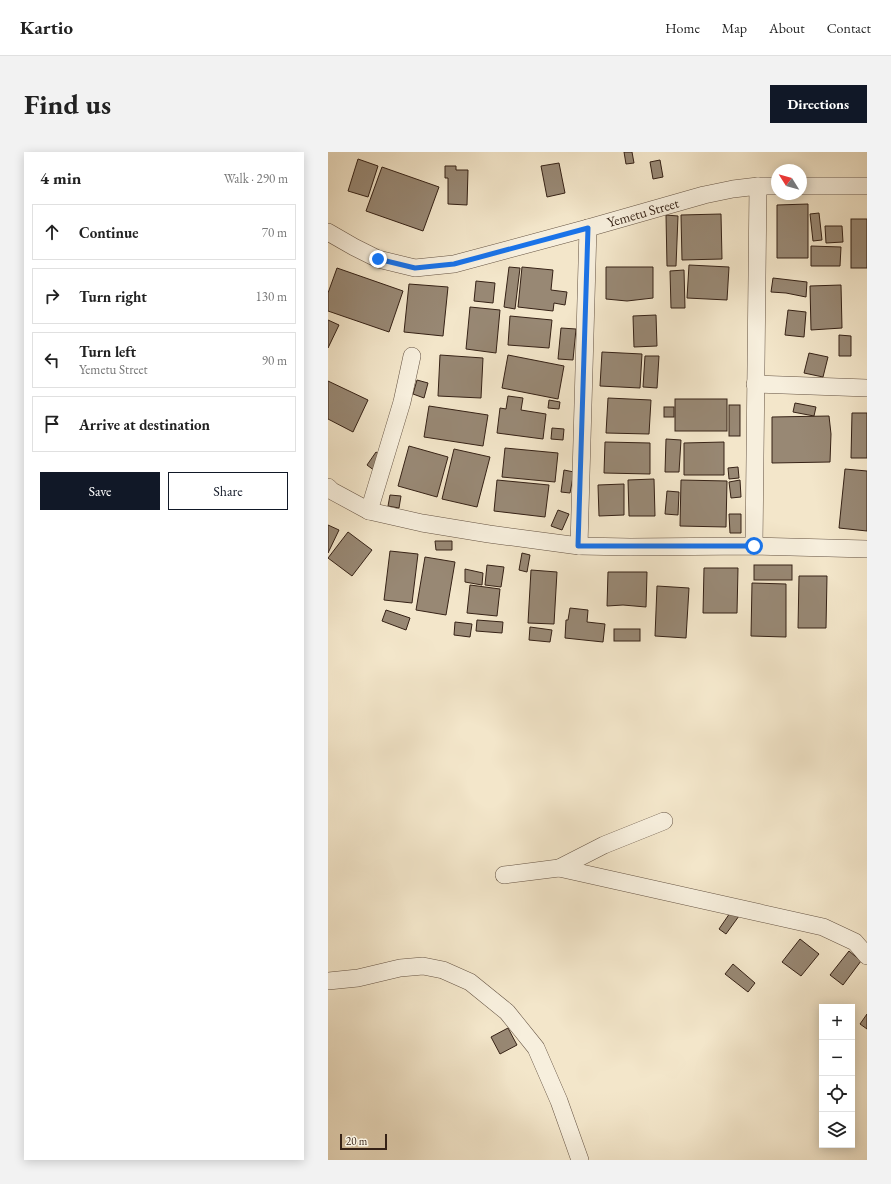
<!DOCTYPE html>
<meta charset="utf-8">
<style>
body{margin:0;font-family:"EB Garamond",serif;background:#f2f2f2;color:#222}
.controls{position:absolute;right:12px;bottom:12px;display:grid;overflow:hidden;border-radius:0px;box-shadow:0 2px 10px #0003}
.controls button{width:36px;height:36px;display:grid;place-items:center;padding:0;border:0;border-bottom:1px solid #e0e0e0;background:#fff;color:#222;font:20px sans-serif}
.compass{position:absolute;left:443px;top:12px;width:36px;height:36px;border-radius:50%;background:#fff;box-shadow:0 2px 10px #0003;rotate:307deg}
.scale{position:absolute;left:12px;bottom:10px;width:47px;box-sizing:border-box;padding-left:4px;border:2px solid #362216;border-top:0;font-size:11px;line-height:14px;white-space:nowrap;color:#362216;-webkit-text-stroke:3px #f7efdd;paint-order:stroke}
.stop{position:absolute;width:12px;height:12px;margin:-9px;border:3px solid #1a73e8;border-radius:50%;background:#fff}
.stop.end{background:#1a73e8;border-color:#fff;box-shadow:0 1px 4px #0008}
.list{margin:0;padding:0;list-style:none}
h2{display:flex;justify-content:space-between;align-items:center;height:52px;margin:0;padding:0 16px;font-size:17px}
h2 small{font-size:13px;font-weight:400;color:#767676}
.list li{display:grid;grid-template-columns:26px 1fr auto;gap:12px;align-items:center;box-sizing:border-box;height:56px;margin:0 8px 8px;padding:0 8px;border:1px solid #e0e0e0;border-radius:0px}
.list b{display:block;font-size:15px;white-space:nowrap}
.list p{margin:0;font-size:13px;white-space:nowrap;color:#767676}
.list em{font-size:13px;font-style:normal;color:#767676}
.actions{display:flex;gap:8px;padding:12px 16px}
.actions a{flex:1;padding:9px 0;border:1px solid #111827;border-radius:0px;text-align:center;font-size:14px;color:#111827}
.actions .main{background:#111827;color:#fff}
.icon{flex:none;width:22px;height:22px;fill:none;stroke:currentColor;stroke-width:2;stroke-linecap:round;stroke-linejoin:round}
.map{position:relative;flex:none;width:539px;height:1008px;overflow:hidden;border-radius:0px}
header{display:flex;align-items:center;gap:24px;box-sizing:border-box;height:56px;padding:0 20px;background:#fff;border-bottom:1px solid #e0e0e0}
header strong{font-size:19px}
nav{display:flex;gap:22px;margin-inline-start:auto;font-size:14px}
.intro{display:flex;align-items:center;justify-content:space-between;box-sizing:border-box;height:96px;padding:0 24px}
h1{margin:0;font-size:28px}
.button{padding:10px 18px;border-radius:0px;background:#111827;color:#fff;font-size:14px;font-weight:700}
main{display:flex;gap:24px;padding:0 24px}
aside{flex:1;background:#fff;border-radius:0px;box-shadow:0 2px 10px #0003}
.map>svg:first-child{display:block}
.building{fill:#988874;stroke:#362216}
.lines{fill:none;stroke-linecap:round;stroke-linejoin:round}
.minor-casing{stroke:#655343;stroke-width:18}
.minor{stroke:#f7efdd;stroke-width:17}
.route{stroke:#1a73e8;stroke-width:5}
.labels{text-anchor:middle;stroke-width:3.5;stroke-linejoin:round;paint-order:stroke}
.street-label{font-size:14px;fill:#362216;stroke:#f7efdd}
</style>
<header>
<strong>Kartio</strong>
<nav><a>Home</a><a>Map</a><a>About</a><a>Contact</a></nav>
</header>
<div class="intro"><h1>Find us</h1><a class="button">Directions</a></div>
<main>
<aside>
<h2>4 min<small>Walk · 290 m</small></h2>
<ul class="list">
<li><svg class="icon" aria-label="ahead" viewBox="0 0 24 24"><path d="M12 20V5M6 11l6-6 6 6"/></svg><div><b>Continue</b></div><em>70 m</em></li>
<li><svg class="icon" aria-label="right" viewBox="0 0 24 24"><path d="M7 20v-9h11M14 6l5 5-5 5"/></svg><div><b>Turn right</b></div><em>130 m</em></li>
<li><svg class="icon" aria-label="left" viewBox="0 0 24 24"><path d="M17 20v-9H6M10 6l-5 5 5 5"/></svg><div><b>Turn left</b><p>Yemetu Street</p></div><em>90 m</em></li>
<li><svg class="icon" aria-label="arrive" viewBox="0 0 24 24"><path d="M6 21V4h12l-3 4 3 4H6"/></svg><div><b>Arrive at destination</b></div></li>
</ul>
<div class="actions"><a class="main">Save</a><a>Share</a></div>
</aside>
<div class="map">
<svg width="539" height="1008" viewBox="0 0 539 1008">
<rect width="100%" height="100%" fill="#f3e6ca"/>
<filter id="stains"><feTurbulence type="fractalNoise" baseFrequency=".005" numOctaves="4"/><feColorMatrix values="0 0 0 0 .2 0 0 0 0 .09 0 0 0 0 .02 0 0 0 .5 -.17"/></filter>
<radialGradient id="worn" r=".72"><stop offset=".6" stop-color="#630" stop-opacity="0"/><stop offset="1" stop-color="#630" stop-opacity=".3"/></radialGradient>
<!-- building -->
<g class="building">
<polygon points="296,0 304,0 306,11 298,12"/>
<polygon points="30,7 50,14 40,45 20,39"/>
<polygon points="332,8 335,25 325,27 322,10"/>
<polygon points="231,11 237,41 219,45 213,14"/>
<polygon points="117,14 128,14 128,18 140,18 139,53 120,52 120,26 117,26"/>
<polygon points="54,15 111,35 95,79 38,59"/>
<polygon points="480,52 480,106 449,106 449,53"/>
<polygon points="491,61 494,88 485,89 482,62"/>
<polygon points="393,62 394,107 354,108 353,63"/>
<polygon points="338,63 350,64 348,114 339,114"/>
<rect x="523" y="67" width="16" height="49"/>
<polygon points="497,74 514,74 515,90 498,91"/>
<polygon points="483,94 513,95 512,114 483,114"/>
<polygon points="361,113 401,115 399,148 359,146"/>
<polygon points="181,115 192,116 187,157 176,155"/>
<polygon points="194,115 225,118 223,138 239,140 237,153 226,151 225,159 190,155"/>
<polygon points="278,115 325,115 325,146 299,149 278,147"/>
<polygon points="9,116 75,139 61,180 0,159 0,141"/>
<polygon points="356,118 357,156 343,156 342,119"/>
<polygon points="445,126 479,130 478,145 458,141 443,140"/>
<polygon points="148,129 167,131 165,151 146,149"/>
<polygon points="81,132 120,135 115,184 76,180"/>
<polygon points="513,133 514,176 483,178 482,134"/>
<polygon points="142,155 172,158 168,201 138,197"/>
<polygon points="460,158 478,160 476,185 457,183"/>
<polygon points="328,163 329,194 306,195 305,164"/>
<polygon points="182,164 224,168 221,196 180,193"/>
<polygon points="0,168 11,173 0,196"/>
<polygon points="233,176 248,177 245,208 230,207"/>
<polygon points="511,183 523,184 523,204 511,204"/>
<polygon points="274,200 314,202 312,236 272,234"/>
<polygon points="481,201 500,205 495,225 476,221"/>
<polygon points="112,203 155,206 153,246 110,244"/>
<polygon points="180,203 236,214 230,247 174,236"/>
<polygon points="317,204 331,204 329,236 315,235"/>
<polygon points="89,228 100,231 96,246 85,242"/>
<polygon points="0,229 40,248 25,280 0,267"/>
<polygon points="180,244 195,246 193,258 218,262 215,287 169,281 172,256 178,257"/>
<polygon points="280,246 323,248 321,282 278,281"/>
<rect x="347" y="247" width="52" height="32"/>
<polygon points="221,248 232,250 231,257 220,256"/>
<polygon points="467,251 488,255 486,264 465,260"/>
<rect x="401" y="253" width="11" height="31"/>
<polygon points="101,254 160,263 155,294 96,285"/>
<rect x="336" y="255" width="10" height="10"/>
<polygon points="524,261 539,261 539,306 523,306"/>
<polygon points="501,264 503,282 502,310 444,311 444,265"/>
<polygon points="224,276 236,277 235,288 223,287"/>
<polygon points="338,287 353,288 351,320 337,320"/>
<polygon points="277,290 322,291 322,322 276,321"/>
<polygon points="396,290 396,323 356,323 356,291"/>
<polygon points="81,294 120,305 109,345 70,334"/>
<polygon points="177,296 230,301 227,330 174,325"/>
<polygon points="126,297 162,305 149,355 114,347"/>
<polygon points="48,300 56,305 47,319 39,313"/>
<polygon points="410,315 411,326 401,327 400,316"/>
<polygon points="517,317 539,319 539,379 511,376"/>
<polygon points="236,318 246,320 242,341 233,340"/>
<polygon points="326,327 327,364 301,364 300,328"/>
<polygon points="169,328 221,333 217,365 166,359"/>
<polygon points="353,328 399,329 398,375 352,374"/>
<polygon points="412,328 413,345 403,346 401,330"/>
<polygon points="296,332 296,363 271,364 270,333"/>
<polygon points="339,339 351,340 350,363 337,362"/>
<polygon points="62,343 73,344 71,356 60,354"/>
<polygon points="230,358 241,362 234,378 223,374"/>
<polygon points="401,362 413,362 413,381 402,381"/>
<polygon points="0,373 11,378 0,401"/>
<polygon points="20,380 44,398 24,424 0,406"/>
<polygon points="107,389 124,389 124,398 108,398"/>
<polygon points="62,399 90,402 84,451 56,448"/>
<polygon points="194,401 202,403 199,420 191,418"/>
<polygon points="97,405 127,410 118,463 88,458"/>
<polygon points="159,413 176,415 173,435 157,433"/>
<rect x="426" y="413" width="38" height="15"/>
<polygon points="376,416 410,416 409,461 375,461"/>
<polygon points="137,417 155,421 154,433 137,430"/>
<polygon points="203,418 229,420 226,472 200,471"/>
<polygon points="280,420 319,420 318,455 295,453 279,454"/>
<polygon points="471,424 499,424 498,476 470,476"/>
<polygon points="424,431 458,432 458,485 423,484"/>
<polygon points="142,433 172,437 169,464 139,461"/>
<polygon points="329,434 361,436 358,486 327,484"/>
<polygon points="242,456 260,458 259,470 277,472 275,490 237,486 238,468 240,468"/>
<polygon points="58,458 82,466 78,478 54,469"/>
<polygon points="149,468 175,470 174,481 148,479"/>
<polygon points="127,470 144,472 142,485 126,483"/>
<polygon points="202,475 224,478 222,490 201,488"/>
<rect x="286" y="477" width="26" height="12"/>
<polygon points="404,758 411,764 398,782 391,777"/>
<polygon points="472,787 491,802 473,824 454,810"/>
<polygon points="521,799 533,809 515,833 502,823"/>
<polygon points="405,812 427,831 420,840 397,822"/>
<polygon points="539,862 539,877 532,872"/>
<polygon points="180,876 189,893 172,902 163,885"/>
</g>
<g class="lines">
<defs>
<g id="minor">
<polyline points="473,34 539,34"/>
<path id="s1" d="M0,80l26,15 24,12 37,9 39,-4 134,-36 116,-33 29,-6 25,-3h19"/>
<polyline points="427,232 539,236"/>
<polyline points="0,335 4,339 41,359 94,371 161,382 251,394 302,395 426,394 539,397"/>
<polyline points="41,359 74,250 84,204"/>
<polyline points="251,394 260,76"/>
<polyline points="426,394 430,34"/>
<polyline points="231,716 495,775 527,790 539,804"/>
<polyline points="176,723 231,716 276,693 336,669"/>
<polyline points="0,829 30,826 72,816 95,814 115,818 142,830 179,860 208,896 231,949 252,1008"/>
</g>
</defs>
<!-- minor casing -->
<use href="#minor" class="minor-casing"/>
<!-- minor -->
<use href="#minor" class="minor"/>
</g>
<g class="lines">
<!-- route -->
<polyline class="route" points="50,107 87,116 126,112 260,76 250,394 426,394"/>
</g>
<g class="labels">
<!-- street labels -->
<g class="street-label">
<text dy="5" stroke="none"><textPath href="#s1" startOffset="330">Yemetu Street</textPath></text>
</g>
</g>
<rect width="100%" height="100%" filter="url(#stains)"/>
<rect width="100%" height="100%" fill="url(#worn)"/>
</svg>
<div class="controls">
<button>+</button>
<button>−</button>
<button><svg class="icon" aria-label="locate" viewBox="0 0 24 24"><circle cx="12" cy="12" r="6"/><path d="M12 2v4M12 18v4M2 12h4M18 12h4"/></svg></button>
<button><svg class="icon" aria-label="layers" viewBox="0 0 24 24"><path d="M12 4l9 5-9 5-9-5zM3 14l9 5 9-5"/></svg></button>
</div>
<svg class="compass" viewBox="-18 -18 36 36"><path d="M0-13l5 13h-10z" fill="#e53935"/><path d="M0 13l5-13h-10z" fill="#767676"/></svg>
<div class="scale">20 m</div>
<div class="stop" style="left:426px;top:394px"></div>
<div class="stop end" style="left:50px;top:107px"></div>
</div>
</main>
